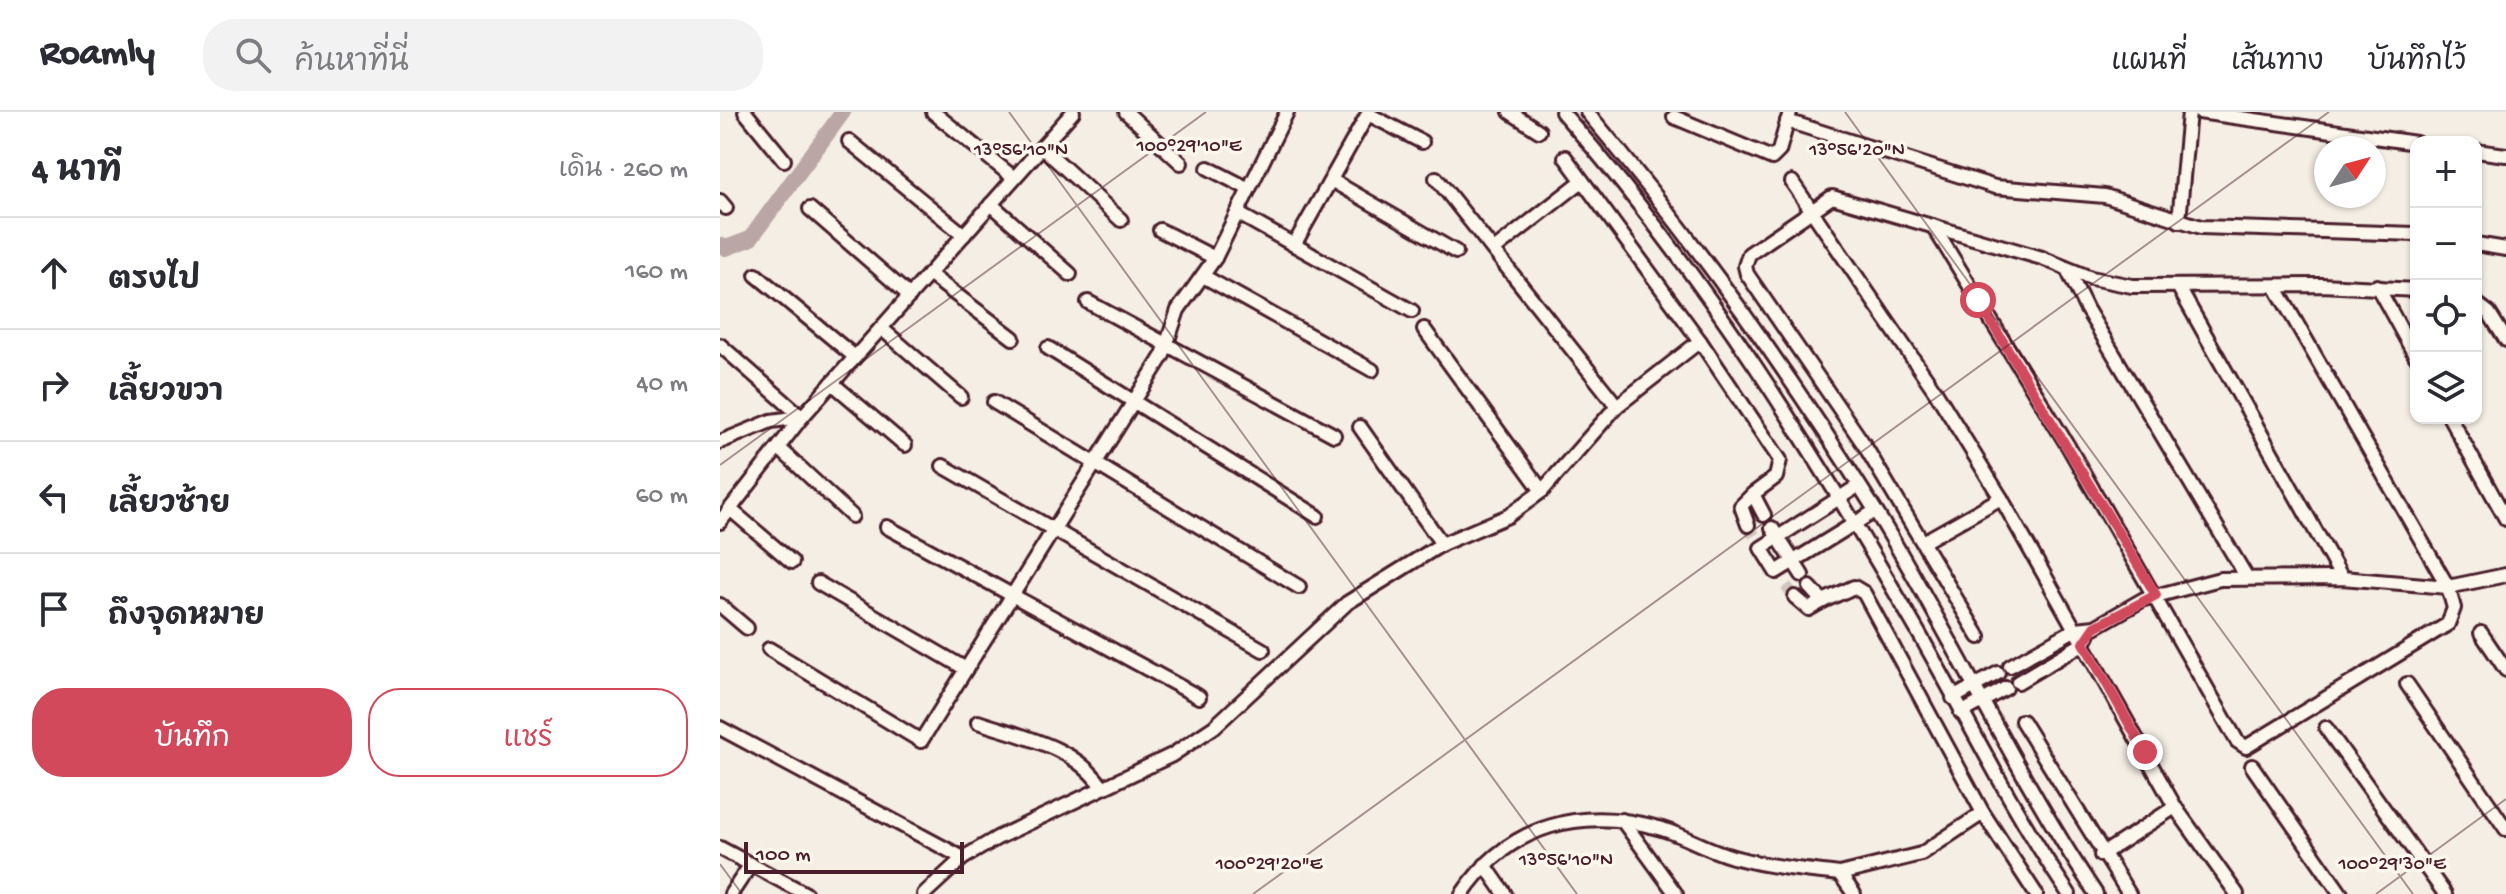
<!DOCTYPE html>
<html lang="th">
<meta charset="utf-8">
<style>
body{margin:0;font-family:"Gochi Hand","Playpen Sans Thai",sans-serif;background:#f2f2f3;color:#2b2b33}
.controls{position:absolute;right:24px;top:24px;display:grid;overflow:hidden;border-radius:16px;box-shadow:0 2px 6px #0004}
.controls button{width:72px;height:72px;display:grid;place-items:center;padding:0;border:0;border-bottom:2px solid #e1e1e2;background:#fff;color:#2b2b33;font:40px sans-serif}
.compass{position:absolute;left:1594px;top:24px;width:72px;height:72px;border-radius:50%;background:#fff;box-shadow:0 2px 6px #0004;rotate:54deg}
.scale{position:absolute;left:24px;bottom:20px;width:220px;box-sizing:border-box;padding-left:8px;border:4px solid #4a1f2b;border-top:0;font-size:22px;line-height:28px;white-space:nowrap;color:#4a1f2b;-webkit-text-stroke:6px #fbf7ec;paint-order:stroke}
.stop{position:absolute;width:24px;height:24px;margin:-18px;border:6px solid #d1495b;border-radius:50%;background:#fff}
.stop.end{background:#d1495b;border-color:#fff;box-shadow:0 2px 8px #0008}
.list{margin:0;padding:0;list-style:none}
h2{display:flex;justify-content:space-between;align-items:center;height:104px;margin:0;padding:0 32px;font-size:34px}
h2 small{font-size:26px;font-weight:400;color:#7c7c81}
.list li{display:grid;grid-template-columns:52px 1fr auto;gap:24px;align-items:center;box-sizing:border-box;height:112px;padding:0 32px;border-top:2px solid #e1e1e2}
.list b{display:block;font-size:30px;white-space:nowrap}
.list em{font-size:26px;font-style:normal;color:#7c7c81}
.actions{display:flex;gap:16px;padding:24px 32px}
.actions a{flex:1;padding:18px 0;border:2px solid #d1495b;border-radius:32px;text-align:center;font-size:28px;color:#d1495b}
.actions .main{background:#d1495b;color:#fff}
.icon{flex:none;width:44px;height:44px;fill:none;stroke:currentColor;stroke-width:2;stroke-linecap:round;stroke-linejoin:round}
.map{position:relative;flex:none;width:1786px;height:782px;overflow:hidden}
header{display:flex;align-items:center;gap:48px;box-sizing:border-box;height:112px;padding:0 40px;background:#fff;border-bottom:2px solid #e1e1e2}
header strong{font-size:38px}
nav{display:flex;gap:44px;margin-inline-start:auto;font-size:28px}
.search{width:560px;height:72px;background:#f2f2f3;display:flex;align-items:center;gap:20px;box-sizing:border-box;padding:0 28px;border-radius:32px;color:#7c7c81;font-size:30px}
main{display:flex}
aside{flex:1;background:#fff}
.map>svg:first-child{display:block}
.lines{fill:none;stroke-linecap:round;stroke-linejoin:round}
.canal{stroke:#baa7a5;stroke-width:16}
.minor-tunnel{stroke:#d2c5bf;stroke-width:12;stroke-dasharray:12 6;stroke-linecap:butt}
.minor-casing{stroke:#4a1f2b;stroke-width:18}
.minor{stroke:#fbf7ec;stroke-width:12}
.route{stroke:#d1495b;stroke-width:10}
.ticks{fill:none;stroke:#4a1f2b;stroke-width:2;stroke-opacity:0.45}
.ticks-label{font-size:20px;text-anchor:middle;fill:#4a1f2b;stroke:#fbf7ec;stroke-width:7;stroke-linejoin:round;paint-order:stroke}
</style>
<header>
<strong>Roamly</strong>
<div class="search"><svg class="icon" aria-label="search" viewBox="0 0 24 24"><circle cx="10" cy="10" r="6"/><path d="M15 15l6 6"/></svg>ค้นหาที่นี่</div>
<nav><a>แผนที่</a><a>เส้นทาง</a><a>บันทึกไว้</a></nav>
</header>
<main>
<aside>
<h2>4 นาที<small>เดิน · 260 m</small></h2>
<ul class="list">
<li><svg class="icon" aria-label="ahead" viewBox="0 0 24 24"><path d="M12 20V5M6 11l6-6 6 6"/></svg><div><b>ตรงไป</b></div><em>160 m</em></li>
<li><svg class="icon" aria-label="right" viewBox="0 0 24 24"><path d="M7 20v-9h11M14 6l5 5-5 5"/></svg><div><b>เลี้ยวขวา</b></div><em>40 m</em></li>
<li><svg class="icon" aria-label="left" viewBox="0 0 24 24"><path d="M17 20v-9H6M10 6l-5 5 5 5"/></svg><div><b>เลี้ยวซ้าย</b></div><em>60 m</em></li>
<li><svg class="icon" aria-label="arrive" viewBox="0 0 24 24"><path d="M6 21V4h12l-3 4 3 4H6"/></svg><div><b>ถึงจุดหมาย</b></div></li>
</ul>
<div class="actions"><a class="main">บันทึก</a><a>แชร์</a></div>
</aside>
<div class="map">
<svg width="1786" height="782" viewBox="0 0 1786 782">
<rect width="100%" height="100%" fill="#f4eee4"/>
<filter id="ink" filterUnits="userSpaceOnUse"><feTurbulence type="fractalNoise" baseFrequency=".0125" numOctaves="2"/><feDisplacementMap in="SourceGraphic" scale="16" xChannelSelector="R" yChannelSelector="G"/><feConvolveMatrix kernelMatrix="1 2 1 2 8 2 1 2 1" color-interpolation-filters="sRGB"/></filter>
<g filter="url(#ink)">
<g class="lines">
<!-- canal -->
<polyline class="canal" points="0,133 6,136 30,127 123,0"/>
<!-- minor-tunnel -->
<g class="minor-tunnel">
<polyline points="1028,413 1036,427"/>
<polyline points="1066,474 1075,485"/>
</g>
<defs>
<g id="minor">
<polyline points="25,0 64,48"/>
<polyline points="213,0 294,66"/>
<polyline points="406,0 461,51"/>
<polyline points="790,0 819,19"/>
<path d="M842,0c140,158 254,342 359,525 49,86 92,175 148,257"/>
<path d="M867,0c106,125 201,259 288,398 77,126 139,261 221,384"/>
<polyline points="1479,0 1696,31"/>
<polyline points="648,2 702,30"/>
<polyline points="954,5 1052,46 1059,39 1070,0"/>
<polyline points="1067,9 1275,75 1385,84 1481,115 1696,122"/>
<polyline points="129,29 244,123"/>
<polyline points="322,35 401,108"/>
<polyline points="1756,39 1786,43"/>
<polyline points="845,45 980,229"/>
<polyline points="488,56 529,77"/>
<polyline points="716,66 897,294"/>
<polyline points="611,68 736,140"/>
<polyline points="1072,70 1215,279 1281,386 1455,695 1517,782"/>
<polyline points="0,89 6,96"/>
<polyline points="271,92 350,162"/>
<polyline points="90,97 190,184"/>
<polyline points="517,101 692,199"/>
<polyline points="1459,109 1469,0"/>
<polyline points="1213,114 1348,334 1517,629 1526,635 1728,512 1734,496 1728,475 1555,174"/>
<polyline points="440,118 495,146"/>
<polyline points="1756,132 1786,137"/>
<polyline points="574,133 649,0"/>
<polyline points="774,138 862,69"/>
<polyline points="1347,157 1366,196 1526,464"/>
<polyline points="209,162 293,226"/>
<polyline points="36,163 135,245"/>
<polyline points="483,164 652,258"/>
<polyline points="1657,174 1696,245"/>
<polyline points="1459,176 1622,466"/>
<polyline points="368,190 614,323"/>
<polyline points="1756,191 1769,201 1786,228"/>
<polyline points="161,216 241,285"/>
<polyline points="704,217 822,379"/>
<polyline points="0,233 82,305"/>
<polyline points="328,236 597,404"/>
<polyline points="112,271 185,333"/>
<polyline points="274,290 579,475"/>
<polyline points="1730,306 1786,407"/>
<polyline points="640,315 722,432"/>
<polyline points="0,330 51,309 82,305"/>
<polyline points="59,336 132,404"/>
<polyline points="223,354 543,538"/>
<polyline points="1138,374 1041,436 1056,460 1155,399"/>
<polyline points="10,397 72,450"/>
<polyline points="0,410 82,305 353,0"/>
<polyline points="1028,413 1021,394 1033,382 1044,403"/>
<polyline points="167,415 479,585"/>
<polyline points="1052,416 1082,463"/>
<polyline points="1203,430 1281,386"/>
<polyline points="98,471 246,557"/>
<polyline points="1075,485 1089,497 1103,489 1090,475"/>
<polyline points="1103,489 1134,475 1144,481 1263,701 1316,782"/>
<polyline points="0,493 27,516"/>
<polyline points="1761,521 1786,558"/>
<polyline points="1259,525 1143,331 1027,162 1025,154 1029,142 1112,85 1322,146 1371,166 1412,174 1602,173 1696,178"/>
<polyline points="49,537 201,629 443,243 458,198 495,146 567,0"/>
<polyline points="1290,554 1356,517 1375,515 1424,487 1500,467 1622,466 1728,475 1786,463"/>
<polyline points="1298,570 1364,531 1368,524"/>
<polyline points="1687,572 1786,717"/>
<polyline points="1233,586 1278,561"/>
<polyline points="1241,601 1286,576"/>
<polyline points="1302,609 1409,782"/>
<path d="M258,610c44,15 97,24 124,65"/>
<polyline points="0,616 243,746"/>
<polyline points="1606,616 1725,782"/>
<polyline points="1532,654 1621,782"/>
<polyline points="902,708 956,782"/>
<polyline points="0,736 86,782"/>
<polyline points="1381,743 1455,695"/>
<polyline points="765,753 785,782"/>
<polyline points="11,782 31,752"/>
<polyline points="204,782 243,746 277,726 452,643 494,615 627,491 722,432 788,404 822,379 897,294 980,229 1060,348 1056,365 1033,382"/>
<path d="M742,782c48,-71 121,-88 200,-65 26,8 49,23 75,29 34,9 69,12 103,16"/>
<polyline points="1134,782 1120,762 1201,742 1263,701"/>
</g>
</defs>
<!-- minor casing -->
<use href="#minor" class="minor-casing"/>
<!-- minor -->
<use href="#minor" class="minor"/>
</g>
</g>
<g class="lines" filter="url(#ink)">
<!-- route -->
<polyline class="route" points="1258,188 1436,483 1375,515 1364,531 1425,640"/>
</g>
<!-- ticks -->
<path class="ticks" d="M289,0l568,782M1125,0l568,782M0,353l486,-353M0,752l22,30M533,782l1076,-782M1656,782l130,-95"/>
<g class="ticks-label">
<text x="469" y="39">100°29'10"E</text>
<text x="301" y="43">13°56'10"N</text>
<text x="1137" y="43">13°56'20"N</text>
<text x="846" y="753">13°56'10"N</text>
<text x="549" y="757">100°29'20"E</text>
<text x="1672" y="757">100°29'30"E</text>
</g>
</svg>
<div class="controls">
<button>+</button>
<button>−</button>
<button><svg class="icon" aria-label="locate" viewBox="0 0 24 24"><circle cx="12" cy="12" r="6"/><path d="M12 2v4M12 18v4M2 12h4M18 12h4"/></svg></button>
<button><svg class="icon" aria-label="layers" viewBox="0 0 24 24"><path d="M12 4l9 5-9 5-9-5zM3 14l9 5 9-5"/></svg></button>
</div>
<svg class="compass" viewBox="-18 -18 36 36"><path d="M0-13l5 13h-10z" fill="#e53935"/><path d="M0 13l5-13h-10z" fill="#7c7c81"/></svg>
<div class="scale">100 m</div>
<div class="stop" style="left:1258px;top:188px"></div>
<div class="stop end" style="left:1425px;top:640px"></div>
</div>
</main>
